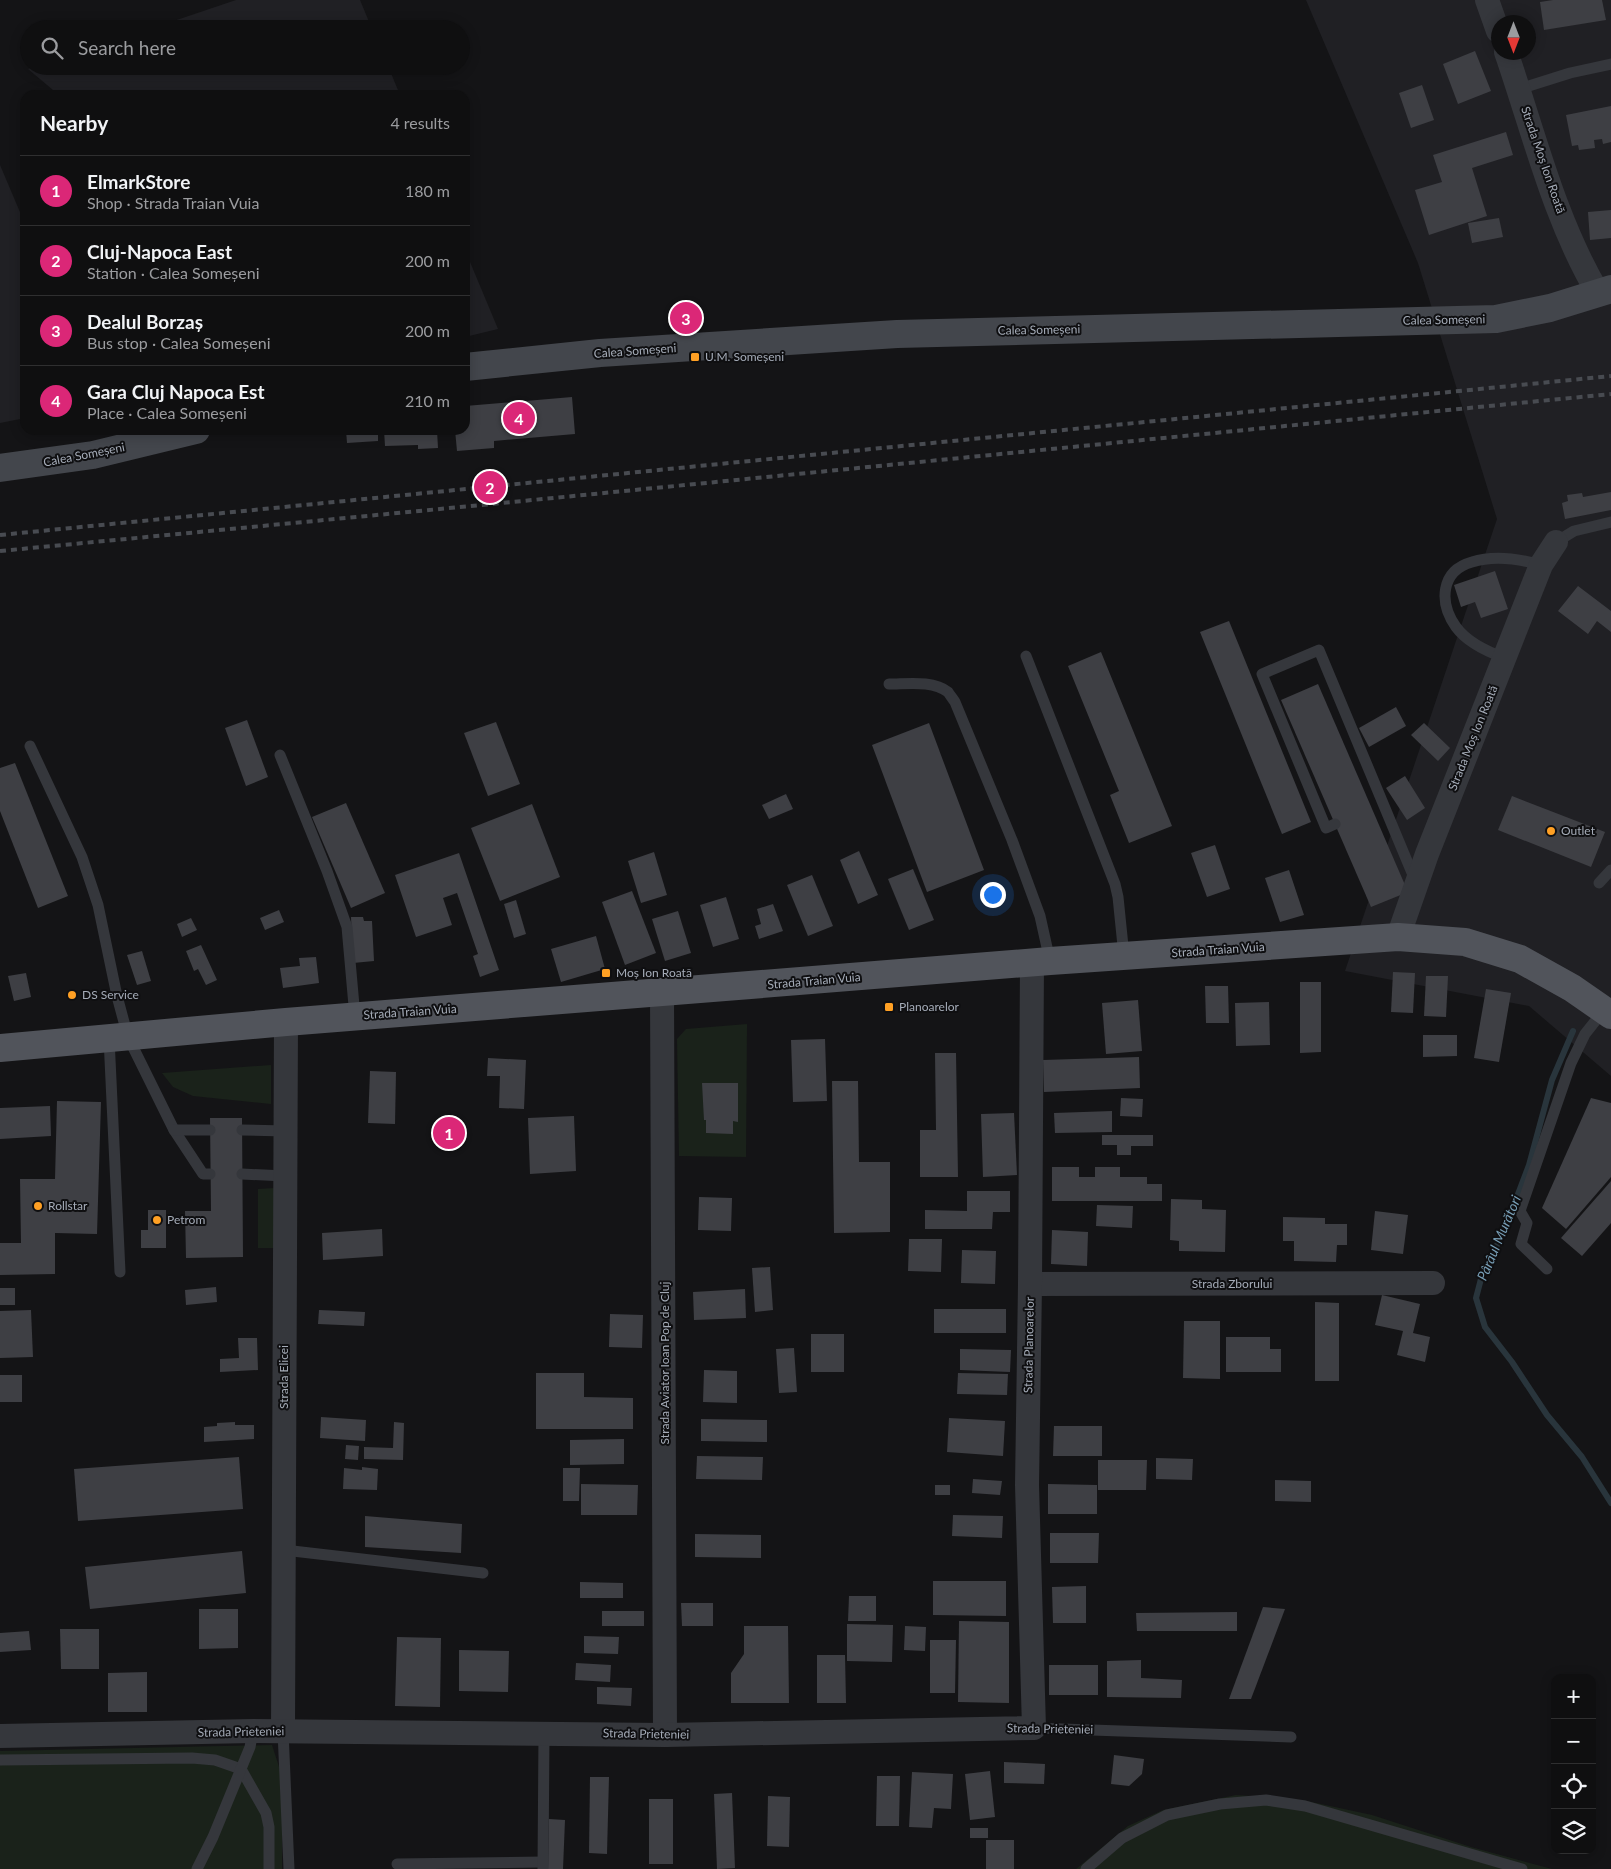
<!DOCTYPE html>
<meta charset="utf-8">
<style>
body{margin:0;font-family:Lato,sans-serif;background:#181819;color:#f1f3f6}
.controls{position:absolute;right:15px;bottom:15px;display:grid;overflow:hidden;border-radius:10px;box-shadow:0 2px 12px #0003}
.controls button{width:45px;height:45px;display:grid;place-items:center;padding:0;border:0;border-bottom:1px solid #2f2f30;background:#0f0f10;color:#f1f3f6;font:25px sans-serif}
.compass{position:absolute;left:1491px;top:15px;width:45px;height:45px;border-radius:50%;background:#0f0f10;box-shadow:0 2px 12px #0003;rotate:180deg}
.you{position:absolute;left:992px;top:894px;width:18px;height:18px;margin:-12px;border:4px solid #fff;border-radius:50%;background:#1a73e8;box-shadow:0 0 0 8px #1a73e833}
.badge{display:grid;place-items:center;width:32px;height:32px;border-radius:50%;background:#db2777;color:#fff;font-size:16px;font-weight:700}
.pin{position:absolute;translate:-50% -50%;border:2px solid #fff;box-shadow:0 1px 5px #0006}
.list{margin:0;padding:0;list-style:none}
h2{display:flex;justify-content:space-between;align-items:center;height:65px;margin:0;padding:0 20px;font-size:21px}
h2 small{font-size:16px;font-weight:400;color:#9b9c9f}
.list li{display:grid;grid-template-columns:32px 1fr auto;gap:15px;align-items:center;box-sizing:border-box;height:70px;padding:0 20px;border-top:1px solid #2f2f30}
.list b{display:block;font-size:19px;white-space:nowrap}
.list p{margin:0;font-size:16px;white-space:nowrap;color:#9b9c9f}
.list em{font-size:16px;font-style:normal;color:#9b9c9f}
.icon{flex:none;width:28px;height:28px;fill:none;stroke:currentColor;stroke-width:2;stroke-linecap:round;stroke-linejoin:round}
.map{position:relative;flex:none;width:1611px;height:1869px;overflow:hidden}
.search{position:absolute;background:#0f0f10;box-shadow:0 2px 12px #0003;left:20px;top:20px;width:450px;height:55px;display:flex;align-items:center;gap:12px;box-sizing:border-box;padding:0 18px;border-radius:28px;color:#9b9c9f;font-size:19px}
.panel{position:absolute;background:#0f0f10;box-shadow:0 2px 12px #0003;left:20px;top:90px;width:450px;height:345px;border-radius:15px}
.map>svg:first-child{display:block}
.built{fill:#202024;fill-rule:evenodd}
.green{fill:#1a221a}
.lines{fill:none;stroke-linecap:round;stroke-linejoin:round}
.stream{stroke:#29353c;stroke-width:6}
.building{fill:#3e3f44}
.service{stroke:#35373c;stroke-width:11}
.minor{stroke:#35373c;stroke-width:24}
.secondary{stroke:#43464c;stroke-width:28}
.primary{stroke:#51545b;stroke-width:28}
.rail{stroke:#484b51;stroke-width:4;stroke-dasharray:6 5;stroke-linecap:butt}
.poi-dot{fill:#ffa024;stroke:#0f0f11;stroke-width:2}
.labels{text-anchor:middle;stroke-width:4;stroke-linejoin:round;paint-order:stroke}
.street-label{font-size:12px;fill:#a5acb8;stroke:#0f0f11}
.poi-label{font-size:12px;fill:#a5acb8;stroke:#0f0f11;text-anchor:start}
.water-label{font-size:14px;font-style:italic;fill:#789fb7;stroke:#0f0f11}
</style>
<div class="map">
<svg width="1611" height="1869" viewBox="0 0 1611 1869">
<rect width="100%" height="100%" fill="#141416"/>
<!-- built -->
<g class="built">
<polygon points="236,0 360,0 372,29 150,29"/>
<path d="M1306,0h305v1076l-82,-70 -184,-35 152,-452 -79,-256zM1498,22h30v30h-30z"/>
<polygon points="36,66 388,66 400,95 59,95 28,69"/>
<polygon points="0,165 25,224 25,418 0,423"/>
<polygon points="465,250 498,329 465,337"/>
</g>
<!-- green -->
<g class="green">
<polygon points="747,1024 746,1157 679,1156 677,1039 686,1029"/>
<polygon points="271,1065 271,1104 193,1096 173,1087 162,1073"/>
<polygon points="274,1188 275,1248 258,1248 258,1189"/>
<polygon points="272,1745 282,1776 282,1869 0,1869 0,1751"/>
<polygon points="1236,1795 1282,1798 1307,1801 1372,1815 1471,1847 1552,1869 1076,1869 1128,1826 1163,1810"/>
</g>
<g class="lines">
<!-- stream -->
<polyline class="stream" points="1573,1031 1552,1080 1529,1165 1504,1231 1482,1275 1476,1298 1485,1327 1512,1362 1547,1415 1582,1457 1611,1503"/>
</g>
<!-- building -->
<g class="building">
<polygon points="1553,0 1602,0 1606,20 1544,30 1540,2"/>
<polygon points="1475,51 1491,91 1458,104 1443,64"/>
<polygon points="1422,85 1434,120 1411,128 1399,93"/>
<polygon points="1611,106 1611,142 1603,144 1602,139 1594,140 1595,148 1579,150 1578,145 1572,146 1566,115"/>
<polygon points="1506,132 1513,155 1472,168 1487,216 1429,235 1415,190 1442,182 1433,155"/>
<polygon points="1611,210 1611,238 1590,240 1588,212"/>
<polygon points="1499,218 1503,237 1472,243 1468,223"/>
<polygon points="572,397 575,434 494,441 494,448 457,451 455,430 465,430 465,406"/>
<polygon points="346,430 378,430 378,441 347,443"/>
<polygon points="384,430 437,430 438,448 418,449 418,445 385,446"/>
<polygon points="1611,492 1611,510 1565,519 1562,503 1568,501 1567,495 1582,493 1583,497"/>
<polygon points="1495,571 1508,609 1481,618 1475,602 1461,607 1454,585"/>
<polygon points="1578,586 1611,611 1611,632 1597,621 1588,634 1558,611"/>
<polygon points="1229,621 1311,822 1282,834 1200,632"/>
<polygon points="1101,652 1172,826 1129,843 1110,795 1119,791 1068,666"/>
<polygon points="1318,684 1408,892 1371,907 1281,700"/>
<polygon points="1396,707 1406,726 1369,747 1359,728"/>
<polygon points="247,720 268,777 246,786 225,728"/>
<polygon points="496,722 520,784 488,796 464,733"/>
<polygon points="929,723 984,870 927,892 872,745"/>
<polygon points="1424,723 1450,748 1438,761 1411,735"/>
<polygon points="15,763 68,896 38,908 0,811 0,768"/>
<polygon points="1405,776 1425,808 1407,820 1386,788"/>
<polygon points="786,794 793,809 769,819 762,805"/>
<polygon points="1512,796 1605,832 1591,867 1498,830"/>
<polygon points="346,803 385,893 351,908 312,817"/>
<polygon points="532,804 560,877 500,901 471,828"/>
<polygon points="1215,845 1230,889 1207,897 1191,853"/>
<polygon points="859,851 878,895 858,904 840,860"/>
<polygon points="654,852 667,895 641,903 628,861"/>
<polygon points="459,853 499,970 480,977 473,956 478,954 457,893 443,898 452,925 416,937 395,875"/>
<polygon points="913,869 934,920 909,930 888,879"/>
<polygon points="1289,870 1304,915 1280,922 1265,878"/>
<polygon points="812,875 833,926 808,936 787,885"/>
<polygon points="632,891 656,953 625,965 602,902"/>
<polygon points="726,897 739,939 713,947 700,905"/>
<polygon points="516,900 526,934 514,938 504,904"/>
<polygon points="773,904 783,931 759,939 755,926 761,924 757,909"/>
<polygon points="279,910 284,922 265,930 260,918"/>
<polygon points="678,911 691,953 665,961 652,919"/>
<polygon points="351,917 363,917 364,921 372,921 374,961 353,963"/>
<polygon points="191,918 197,930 182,937 177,924"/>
<polygon points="596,936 605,969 561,982 551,949"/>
<polygon points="201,945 217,980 206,985 198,969 194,971 186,951"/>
<polygon points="142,951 151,981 137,985 127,955"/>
<polygon points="316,957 319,983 283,988 280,968 300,966 299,958"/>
<polygon points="1393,972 1415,973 1413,1013 1391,1012"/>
<polygon points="26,973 31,997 14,1001 8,976"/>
<polygon points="1426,976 1448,976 1446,1017 1424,1016"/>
<polygon points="1300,982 1321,982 1321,1052 1300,1053"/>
<polygon points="1205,986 1228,986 1229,1023 1206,1023"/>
<polygon points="1486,989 1511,993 1499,1062 1474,1058"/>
<polygon points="1138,1000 1142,1051 1106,1054 1102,1003"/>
<polygon points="1269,1002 1270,1045 1236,1046 1235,1003"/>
<polygon points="1423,1035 1457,1035 1457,1056 1423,1057"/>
<polygon points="825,1039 827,1101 793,1102 791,1040"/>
<polygon points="935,1053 956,1053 958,1177 920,1177 920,1130 936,1130"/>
<polygon points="1139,1057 1140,1088 1044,1092 1043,1060"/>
<polygon points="488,1058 526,1060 524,1109 499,1108 500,1076 487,1076"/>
<polygon points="370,1071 396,1072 395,1124 368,1123"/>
<polygon points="832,1081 858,1081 859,1162 890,1162 890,1232 834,1233"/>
<polygon points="702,1083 738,1083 738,1122 733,1121 733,1134 706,1133 706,1120 704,1120"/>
<polygon points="1121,1098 1143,1099 1142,1117 1120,1116"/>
<polygon points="1591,1098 1611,1103 1611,1177 1566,1229 1542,1208"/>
<polygon points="57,1101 101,1102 97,1234 55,1233 55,1274 0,1275 0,1243 21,1243 20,1179 55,1179"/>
<polygon points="50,1106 51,1136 0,1139 0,1108"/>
<polygon points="1112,1111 1112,1132 1055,1133 1054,1113"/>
<polygon points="1014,1113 1017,1175 983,1177 981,1114"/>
<polygon points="574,1116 576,1171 530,1174 528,1118"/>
<polygon points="210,1118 242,1118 243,1257 186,1258 185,1211 211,1211"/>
<polygon points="1102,1135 1153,1135 1153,1146 1131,1146 1131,1155 1117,1155 1117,1145 1102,1145"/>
<polygon points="1052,1167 1079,1167 1079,1177 1095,1177 1095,1167 1120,1167 1120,1177 1147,1177 1147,1184 1162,1184 1162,1201 1052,1201"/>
<polygon points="1611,1181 1611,1223 1582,1256 1561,1238"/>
<polygon points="967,1191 1010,1191 1010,1212 993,1212 992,1229 925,1229 925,1210 967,1211"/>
<polygon points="699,1197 732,1198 731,1231 698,1230"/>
<polygon points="1171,1199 1202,1200 1202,1209 1226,1210 1225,1252 1179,1251 1179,1241 1170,1240"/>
<polygon points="1097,1205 1133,1206 1132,1228 1096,1226"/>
<polygon points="148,1210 166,1210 166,1248 141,1248 141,1230 148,1230"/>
<polygon points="1375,1211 1408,1215 1403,1254 1371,1250"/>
<polygon points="1283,1217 1325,1218 1325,1224 1347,1224 1347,1245 1337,1245 1336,1262 1294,1261 1294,1241 1283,1241"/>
<polygon points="382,1229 383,1256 323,1260 322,1233"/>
<polygon points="1052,1230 1088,1232 1087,1266 1051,1264"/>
<polygon points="909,1239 942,1239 941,1272 908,1271"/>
<polygon points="962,1250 996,1251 995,1284 961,1283"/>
<polygon points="770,1267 773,1310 755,1312 752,1268"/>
<polygon points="216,1287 217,1302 186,1305 185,1290"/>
<rect x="0" y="1288" width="15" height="17"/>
<polygon points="745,1289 746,1318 694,1320 693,1292"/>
<polygon points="1382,1295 1420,1304 1413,1333 1430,1337 1425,1362 1397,1355 1403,1331 1375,1325"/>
<polygon points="1315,1302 1339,1303 1339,1381 1315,1381"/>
<rect x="934" y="1309" width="72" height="24"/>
<polygon points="31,1310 33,1357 0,1358 0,1311"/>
<polygon points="319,1310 365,1312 364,1326 318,1324"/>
<polygon points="610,1314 643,1315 642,1348 609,1347"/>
<polygon points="1184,1321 1220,1321 1220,1379 1183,1378"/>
<rect x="811" y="1334" width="33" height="38"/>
<polygon points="1226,1337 1270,1337 1270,1349 1281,1349 1281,1372 1226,1372"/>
<polygon points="238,1338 257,1338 258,1370 220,1372 220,1359 239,1358"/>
<polygon points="794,1348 797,1392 779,1393 776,1349"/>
<polygon points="960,1349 1011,1350 1010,1372 960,1370"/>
<polygon points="704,1370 737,1371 737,1403 703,1402"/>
<polygon points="536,1373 584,1373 584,1397 633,1398 633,1429 536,1429"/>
<polygon points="958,1373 1008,1374 1007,1395 957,1394"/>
<rect x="0" y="1375" width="22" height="27"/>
<polygon points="321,1417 366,1420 365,1441 320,1438"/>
<polygon points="949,1418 1005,1421 1003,1456 947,1452"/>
<polygon points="701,1419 767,1420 767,1442 701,1441"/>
<polygon points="235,1422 235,1425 254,1425 254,1439 204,1442 204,1427 217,1426 217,1423"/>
<polygon points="394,1422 404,1423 403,1460 364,1459 364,1447 393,1448"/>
<polygon points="1054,1426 1102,1426 1102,1456 1053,1456"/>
<polygon points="624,1439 624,1464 570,1465 570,1440"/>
<polygon points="346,1445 359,1446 358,1460 345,1459"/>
<polygon points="697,1456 763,1457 762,1480 696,1479"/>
<polygon points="239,1457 243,1509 78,1521 74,1469"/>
<polygon points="1156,1458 1193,1459 1192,1480 1156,1479"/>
<polygon points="1098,1460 1147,1460 1146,1490 1098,1490"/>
<polygon points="362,1467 378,1469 377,1490 343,1489 344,1468 362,1470"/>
<polygon points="563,1468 580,1468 579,1501 563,1501"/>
<polygon points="973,1479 1002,1481 1000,1495 972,1493"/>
<polygon points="1275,1480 1311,1481 1311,1502 1275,1501"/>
<polygon points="581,1484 638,1485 637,1515 581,1515"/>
<polygon points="1048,1484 1097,1485 1097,1514 1048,1514"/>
<rect x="935" y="1485" width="15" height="10"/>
<polygon points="953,1515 1003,1516 1002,1538 952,1536"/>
<polygon points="365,1516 462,1524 461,1553 365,1547"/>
<polygon points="1050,1533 1099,1533 1098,1563 1050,1563"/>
<polygon points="695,1534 761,1535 761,1558 695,1557"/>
<polygon points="242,1551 246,1593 90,1609 85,1567"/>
<polygon points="933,1581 1006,1581 1006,1616 933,1615"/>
<polygon points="580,1582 623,1583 623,1598 580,1598"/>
<polygon points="1086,1586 1086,1623 1053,1623 1052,1587"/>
<polygon points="849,1596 876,1596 876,1621 848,1621"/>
<polygon points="681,1603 713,1603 713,1626 682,1626"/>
<polygon points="1263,1607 1285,1609 1251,1699 1229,1699"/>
<polygon points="199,1609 238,1609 238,1648 199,1649"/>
<rect x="602" y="1611" width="42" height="15"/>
<polygon points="1237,1612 1237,1631 1137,1631 1136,1613"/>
<polygon points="959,1621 1009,1622 1009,1703 958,1702"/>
<polygon points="847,1624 893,1625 892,1662 847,1661"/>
<polygon points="744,1626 788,1626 789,1703 731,1703 731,1673 744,1654"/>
<polygon points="905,1626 926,1627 925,1651 904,1650"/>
<polygon points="60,1629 99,1629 99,1669 61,1669"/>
<polygon points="29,1631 31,1650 0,1652 0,1633"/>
<polygon points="584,1636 619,1637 618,1654 584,1653"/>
<polygon points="397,1637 441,1638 440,1707 395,1706"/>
<polygon points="930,1640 956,1640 955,1693 930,1693"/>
<polygon points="459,1650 509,1651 508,1692 459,1691"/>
<polygon points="817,1655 845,1655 846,1703 817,1703"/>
<polygon points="1141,1660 1141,1678 1182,1680 1181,1698 1107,1697 1107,1661"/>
<polygon points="576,1663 611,1665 610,1682 575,1680"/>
<rect x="1049" y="1665" width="49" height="30"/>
<polygon points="147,1672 147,1712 108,1712 108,1673"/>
<polygon points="597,1687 632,1688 631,1706 597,1704"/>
<polygon points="1114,1755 1144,1759 1142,1774 1129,1786 1111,1784"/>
<polygon points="1004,1762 1045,1764 1044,1784 1004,1783"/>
<polygon points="990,1771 995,1817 970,1820 965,1774"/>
<polygon points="912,1772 953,1774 951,1809 934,1808 932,1828 909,1827"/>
<polygon points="877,1776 900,1776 899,1826 876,1826"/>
<polygon points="590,1777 609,1777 607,1854 589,1853"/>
<polygon points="732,1793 735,1868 717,1869 714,1794"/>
<polygon points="768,1796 790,1797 789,1847 767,1846"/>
<rect x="649" y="1799" width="24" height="65"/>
<polygon points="549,1819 565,1820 563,1869 548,1869"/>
<rect x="970" y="1828" width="18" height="10"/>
<rect x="986" y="1840" width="28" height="29"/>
</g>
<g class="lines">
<!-- service -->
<g class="service">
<polyline points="1519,89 1570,73 1611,64"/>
<polyline points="1556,542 1574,531 1611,522"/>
<polyline points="1026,656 1115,884 1118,897 1124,956"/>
<path d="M1505,658c-17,-6 -38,-16 -49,-31 -17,-24 -16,-56 16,-65 22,-7 48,-3 69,3"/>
<path d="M889,684c18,0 44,-4 59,8 2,3 5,7 7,10l57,138 28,76 10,45"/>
<polyline points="30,746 82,857 98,905 117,996 128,1037 174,1130 203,1174 210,1174"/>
<polyline points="280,755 327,871 347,927 355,1017"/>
<polyline points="1335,824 1326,828 1262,674 1319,650 1415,880"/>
<polyline points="1599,883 1611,870"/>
<polyline points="109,1038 120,1272"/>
<polyline points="174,1130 210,1130"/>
<polyline points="242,1130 286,1131"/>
<polyline points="242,1174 285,1176"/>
<polyline points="1547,1269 1521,1244 1527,1223 1520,1211 1571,1063 1585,1034 1604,1010"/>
<polyline points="284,1550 483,1573"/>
<polyline points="1034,1728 1291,1737"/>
<polyline points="283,1731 289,1869"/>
<polyline points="0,1760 192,1758 215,1760 241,1769 266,1813 269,1827 269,1869"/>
<polyline points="397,1864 543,1862"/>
<polyline points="197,1869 213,1837 250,1747 253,1731"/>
<polyline points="543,1869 544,1733"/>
<polyline points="1086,1869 1122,1838 1167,1815 1220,1804 1266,1800 1305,1806 1522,1869"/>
</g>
<!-- minor -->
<g class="minor">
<polyline points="1487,0 1498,31"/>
<path d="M1506,52c28,81 48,167 92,241"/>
<polyline points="1398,937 1427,854 1541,565 1556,542"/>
<polyline points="662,992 665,1735"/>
<polyline points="1030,1284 1433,1283"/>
<polyline points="283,1731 286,1022"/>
<polyline points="0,1736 253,1731 665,1735 1034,1728 1027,1485 1030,1284 1032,963"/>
</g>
<!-- secondary -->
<g class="secondary">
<polyline points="465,367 600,353 897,334 1496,319 1550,308 1611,289"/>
<polyline points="0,468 93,455 196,430"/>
</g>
<!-- primary -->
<polyline class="primary" points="0,1048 286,1022 662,992 1050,961 1398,937 1465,942 1520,959 1572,988 1611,1015"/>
<!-- rail -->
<g class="rail">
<polyline points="0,535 1611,376"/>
<polyline points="0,551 492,504 1611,394"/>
</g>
</g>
<!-- markers -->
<g class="poi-dot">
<rect x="690" y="352" width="10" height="10" rx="2.5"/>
<circle cx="1551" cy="831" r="5"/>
<rect x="601" y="968" width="10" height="10" rx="2.5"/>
<circle cx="72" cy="995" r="5"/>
<rect x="884" y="1002" width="10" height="10" rx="2.5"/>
<circle cx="38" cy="1206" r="5"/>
<circle cx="157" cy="1220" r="5"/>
</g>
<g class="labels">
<!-- street labels -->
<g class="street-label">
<text transform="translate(1543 160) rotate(71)" y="4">Strada Moș Ion Roată</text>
<text transform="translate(1444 320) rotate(-1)" y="4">Calea Someșeni</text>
<text transform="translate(1039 330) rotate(-1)" y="4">Calea Someșeni</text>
<text transform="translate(635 351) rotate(-4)" y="4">Calea Someșeni</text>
<text transform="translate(84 455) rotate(-11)" y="4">Calea Someșeni</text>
<text transform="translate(1473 738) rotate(-68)" y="4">Strada Moș Ion Roată</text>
<text transform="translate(1218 950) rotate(-4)" y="4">Strada Traian Vuia</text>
<text transform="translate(814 981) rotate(-5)" y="4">Strada Traian Vuia</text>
<text transform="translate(410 1012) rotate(-4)" y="4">Strada Traian Vuia</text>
<text x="1232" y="1288">Strada Zborului</text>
<text transform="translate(1029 1345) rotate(-89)" y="4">Strada Planoarelor</text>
<text transform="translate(665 1363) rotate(-90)" y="4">Strada Aviator Ioan Pop de Cluj</text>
<text transform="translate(284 1377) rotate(-90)" y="4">Strada Elicei</text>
<text transform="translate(1050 1729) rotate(1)" y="4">Strada Prieteniei</text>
<text transform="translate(241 1732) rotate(-1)" y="4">Strada Prieteniei</text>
<text transform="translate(646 1734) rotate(1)" y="4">Strada Prieteniei</text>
</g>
<!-- poi labels -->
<g class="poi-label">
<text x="705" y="361">U.M. Someșeni</text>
<text x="1561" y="835">Outlet</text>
<text x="616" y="977">Moș Ion Roată</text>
<text x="82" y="999">DS Service</text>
<text x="899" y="1011">Planoarelor</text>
<text x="48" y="1210">Rollstar</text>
<text x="167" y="1224">Petrom</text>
</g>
<!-- water labels -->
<g class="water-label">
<text transform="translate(1499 1238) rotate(-67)" y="5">Pârâul Murători</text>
</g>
</g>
</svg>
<div class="controls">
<button>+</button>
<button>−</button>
<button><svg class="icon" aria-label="locate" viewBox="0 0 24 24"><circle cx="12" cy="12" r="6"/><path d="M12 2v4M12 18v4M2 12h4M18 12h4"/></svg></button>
<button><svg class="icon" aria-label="layers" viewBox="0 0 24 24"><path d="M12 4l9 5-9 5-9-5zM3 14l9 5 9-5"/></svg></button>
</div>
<svg class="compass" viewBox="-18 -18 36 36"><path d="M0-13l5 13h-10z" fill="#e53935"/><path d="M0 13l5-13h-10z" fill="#9b9c9f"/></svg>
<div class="you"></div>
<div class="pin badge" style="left:449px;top:1133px">1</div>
<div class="pin badge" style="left:490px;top:487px">2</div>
<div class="pin badge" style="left:686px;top:318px">3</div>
<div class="pin badge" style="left:519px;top:418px">4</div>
<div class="search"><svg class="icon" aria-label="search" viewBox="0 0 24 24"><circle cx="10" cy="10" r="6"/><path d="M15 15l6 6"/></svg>Search here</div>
<section class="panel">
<h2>Nearby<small>4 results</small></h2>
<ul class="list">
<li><span class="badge">1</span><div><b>ElmarkStore</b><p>Shop · Strada Traian Vuia</p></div><em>180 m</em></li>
<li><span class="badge">2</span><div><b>Cluj-Napoca East</b><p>Station · Calea Someșeni</p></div><em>200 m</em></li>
<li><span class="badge">3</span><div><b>Dealul Borzaș</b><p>Bus stop · Calea Someșeni</p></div><em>200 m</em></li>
<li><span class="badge">4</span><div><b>Gara Cluj Napoca Est</b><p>Place · Calea Someșeni</p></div><em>210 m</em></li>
</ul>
</section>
</div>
